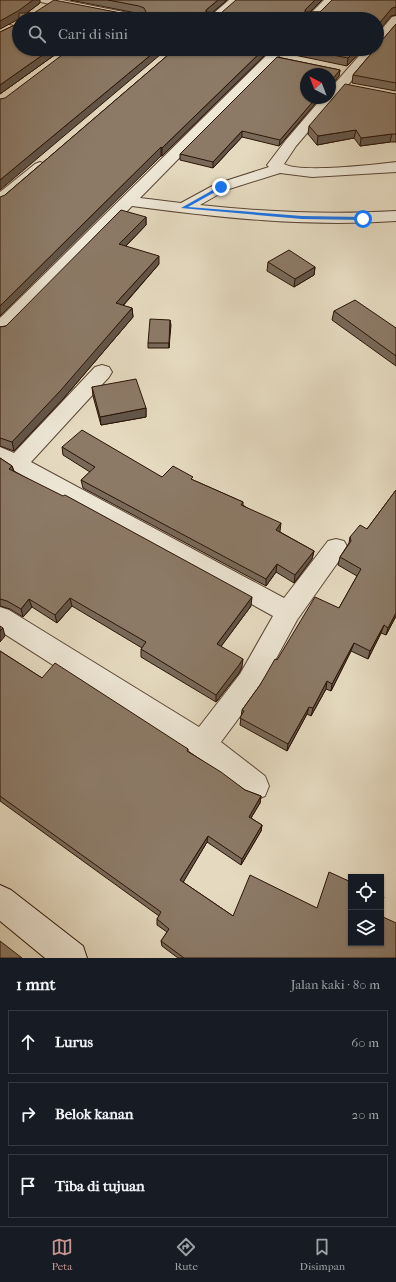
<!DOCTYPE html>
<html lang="id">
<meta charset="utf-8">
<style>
body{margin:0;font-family:"IM FELL French Canon",serif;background:#20242c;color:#f1f3f6}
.controls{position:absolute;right:12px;bottom:12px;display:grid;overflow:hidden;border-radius:0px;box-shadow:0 1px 3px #0004}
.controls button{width:36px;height:36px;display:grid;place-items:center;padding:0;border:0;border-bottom:1px solid #363941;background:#171b24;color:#f1f3f6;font:20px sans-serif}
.compass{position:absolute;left:300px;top:68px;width:36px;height:36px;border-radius:50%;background:#171b24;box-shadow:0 1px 3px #0004;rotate:318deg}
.stop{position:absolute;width:12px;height:12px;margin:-9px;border:3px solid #1a73e8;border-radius:50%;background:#fff}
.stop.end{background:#1a73e8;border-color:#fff;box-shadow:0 1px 4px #0008}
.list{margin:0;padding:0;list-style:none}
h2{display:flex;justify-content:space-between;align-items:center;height:52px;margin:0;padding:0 16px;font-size:17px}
h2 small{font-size:13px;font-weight:400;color:#9ea1a6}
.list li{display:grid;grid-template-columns:26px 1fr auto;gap:12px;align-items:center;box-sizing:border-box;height:64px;margin:0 8px 8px;padding:0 8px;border:1px solid #363941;border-radius:0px}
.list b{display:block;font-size:15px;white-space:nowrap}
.list em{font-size:13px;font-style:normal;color:#9ea1a6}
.icon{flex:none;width:22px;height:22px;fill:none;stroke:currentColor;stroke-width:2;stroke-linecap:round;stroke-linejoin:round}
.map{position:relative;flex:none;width:396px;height:958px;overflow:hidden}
.search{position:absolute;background:#171b24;box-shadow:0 1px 3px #0004;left:12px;right:12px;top:12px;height:44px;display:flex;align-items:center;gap:10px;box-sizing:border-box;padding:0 14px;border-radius:22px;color:#9ea1a6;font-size:15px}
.sheet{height:268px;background:#171b24}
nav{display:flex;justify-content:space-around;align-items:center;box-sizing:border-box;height:56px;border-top:1px solid #363941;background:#171b24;font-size:11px;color:#9ea1a6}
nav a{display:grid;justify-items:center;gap:2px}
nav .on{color:#c59692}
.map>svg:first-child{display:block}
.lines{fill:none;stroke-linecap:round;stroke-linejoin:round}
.street-casing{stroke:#5a4534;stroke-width:2}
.secondary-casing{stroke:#2b1306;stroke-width:2}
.street{fill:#eee7d6;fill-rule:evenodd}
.secondary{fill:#eee7d6;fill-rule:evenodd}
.wall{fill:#786959;stroke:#2b1306}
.shaded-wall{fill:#625548;stroke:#2b1306}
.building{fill:#8c7a67;stroke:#2b1306}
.route{fill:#1a73e8}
</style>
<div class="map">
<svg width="396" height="958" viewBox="0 0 396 958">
<rect width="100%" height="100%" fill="#e5dac0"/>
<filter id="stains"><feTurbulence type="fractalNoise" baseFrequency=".005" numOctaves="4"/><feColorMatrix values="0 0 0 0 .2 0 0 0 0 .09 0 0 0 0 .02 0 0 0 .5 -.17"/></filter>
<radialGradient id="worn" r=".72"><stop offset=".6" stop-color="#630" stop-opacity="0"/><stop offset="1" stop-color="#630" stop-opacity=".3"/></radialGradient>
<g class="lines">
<defs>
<g id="street">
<polygon points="39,0 62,0 139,15 143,16 145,19 122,19 45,3 41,2"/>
<polygon points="229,0 242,0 220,19 207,19"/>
<polygon points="324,0 336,0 318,19 305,19"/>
<polygon points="396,16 396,28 381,46 377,47 377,35 392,17"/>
<polygon points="0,23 14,26 16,29 14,32 10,33 0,31"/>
<path d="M377,47l1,2 -2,3 -80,94 -12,18c16,9 90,1 112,-2v10l-84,5 -32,-4 -54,17 -26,15c65,7 130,10 196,6v10c-89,6 -176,-3 -264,-15l-125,127 -7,2v-17l273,-269h13l-146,149 41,5 35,-19 53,-17 -2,-2 19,-25 36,-42h8v-9l35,-40h12z"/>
<polygon points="40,162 45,164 48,167 45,170 6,203 0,205 0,192 35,164"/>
<polygon points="102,365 109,367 112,372 109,377 31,462 284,598 328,541 336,539 344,541 348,548 297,620 258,692 221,742 265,776 269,786 265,796 255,800 245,796 192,754 0,631 0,607 9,610 199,727 240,674 273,616 0,465 0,447 14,453 95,367"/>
</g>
<polygon id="secondary" points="0,885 11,890 83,946 87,958 45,958 0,921"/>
</defs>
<!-- street casing -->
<use href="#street" class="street-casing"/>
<!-- secondary casing -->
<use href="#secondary" class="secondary-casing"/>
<!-- street -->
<use href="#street" class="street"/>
<!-- secondary -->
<use href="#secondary" class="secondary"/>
</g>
<!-- wall -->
<g class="wall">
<polygon points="70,0 227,0 212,13 320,12 396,0 396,15 391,16 19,19 19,49 63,49 0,94 0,32 19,23 19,18 0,29 40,3 27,13 136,13"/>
<polygon points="396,24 396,91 352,83 353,75"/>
<polygon points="175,49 271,49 162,156 161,156 5,195"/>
<polygon points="285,49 363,49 347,66 285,53"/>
<polygon points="277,57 340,70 339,76 330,87 330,74 306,74 306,98 320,98 279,146 242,137 213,168 180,160 180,154"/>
<polygon points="396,94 396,142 390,142 360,146 354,138 317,145 308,134 309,126"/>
<polygon points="146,217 146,225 126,246 159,264 123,306 132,308 133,317 63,399 14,451 0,446 0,327 6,326"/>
<polygon points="268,262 315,267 314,275 294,287 267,271"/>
<polygon points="334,311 396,328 396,366 332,320"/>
<polygon points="170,320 169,348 148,348 148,343"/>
<polygon points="92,387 146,408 146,417 101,425 93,396"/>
<polygon points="62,447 162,477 193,480 243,502 243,505 280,531 280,532 314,551 312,559 294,583 276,572 266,586 83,488 81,480 90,472 63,455"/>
<polygon points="0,458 12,466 14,471 251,606 221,646 242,667 239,673 216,702 141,657 141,649 142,648 72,606 57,623 32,607 23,617 10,609 0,606"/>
<polygon points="396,490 396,616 386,635 381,633 368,659 351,651 331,691 326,689 311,716 307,714 287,751 240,725 242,710 260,685 277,660 339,608 357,576 338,565 340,557 349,543 350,537 367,529"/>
<polygon points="0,651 42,678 188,749 188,751 245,790 261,796 260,803 251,818 262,825 261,831 241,865 207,842 183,882 233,916 396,958 178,958 162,946 161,941 167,932 157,925 157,919 159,916 0,801"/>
</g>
<!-- shaded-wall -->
<g class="shaded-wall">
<polygon points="33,0 40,0 40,3 19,19 0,29 0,21"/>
<polygon points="218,0 227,0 206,18 206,10"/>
<polygon points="315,0 322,0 304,18 305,10"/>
<polygon points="396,7 396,15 391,16 377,33 377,26 392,8"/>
<polygon points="51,49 63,49 0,94 0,85"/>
<polygon points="158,49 167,49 0,190 0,180"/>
<polygon points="264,49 271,49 162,156 162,148"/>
<polygon points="357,49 363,49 347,66 348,58"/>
<polygon points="340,70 339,76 330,87 330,82"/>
<polygon points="316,98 320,98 279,146 280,140"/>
<polygon points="356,130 354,138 317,145 318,136"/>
<polygon points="242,131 242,137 213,168 213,162"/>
<polygon points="392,134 390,142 360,146 361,138"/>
<polygon points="161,147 161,156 0,316 0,306"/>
<polygon points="146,217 146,225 119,253 119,244"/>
<polygon points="159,256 159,264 117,312 116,303"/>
<polygon points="315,267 314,275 294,287 295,279"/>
<polygon points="132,308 133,317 63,399 14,451 12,442"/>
<polygon points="170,320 171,325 169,348 169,343"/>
<polygon points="146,408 146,417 101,425 100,417"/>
<polygon points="12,466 15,475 9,469"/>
<polygon points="281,523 280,531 276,538 276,530"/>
<polygon points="314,551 312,559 294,583 295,575"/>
<polygon points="277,564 276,572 266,586 266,579"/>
<polygon points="252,597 251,606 217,652 217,644"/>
<polygon points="70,598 72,606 57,623 55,615"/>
<polygon points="29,599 32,607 23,617 21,609"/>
<polygon points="396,613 396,616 386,635 388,628"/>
<polygon points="384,625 381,633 368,659 370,651"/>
<polygon points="3,628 5,636 0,642 0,631"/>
<polygon points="354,643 351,651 331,691 332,684"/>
<polygon points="243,659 242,667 239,673 216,702 216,695"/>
<polygon points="327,681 326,689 311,716 313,708"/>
<polygon points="309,707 307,714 287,751 288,744"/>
<polygon points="261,796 260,803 248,823 249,817"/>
<polygon points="262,825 261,831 241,865 242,859"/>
<polygon points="208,836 207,842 181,886 180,880"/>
</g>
<!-- building -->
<g class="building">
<polygon points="0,0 33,0 18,11 0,21"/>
<polygon points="54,0 121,13 145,13 146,12 144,8 139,6 108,0 218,0 206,10 206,12 221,13 236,0 315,0 305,10 305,12 320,12 332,0 396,0 396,7 392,8 377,26 377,19 19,19 19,49 51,49 0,85 0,32 19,23 19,13 34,13"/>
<polygon points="396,24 396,83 353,75 375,49 377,49 377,47 380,40 383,39"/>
<polygon points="70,49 158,49 0,180 0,99 5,98"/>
<polygon points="175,49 264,49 162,148 161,147 0,306 0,197 5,195"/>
<polygon points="303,49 357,49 348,58"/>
<polygon points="277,57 340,70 330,82 330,74 306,74 306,98 316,98 280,140 242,131 213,162 180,154"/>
<polygon points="345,84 396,94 396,134 392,134 361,138 356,130 318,136 309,126"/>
<polygon points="121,210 146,217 119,244 159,256 116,303 132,308 61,390 12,442 0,438 0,327 6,326"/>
<polygon points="289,250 315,267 295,279 268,262"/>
<polygon points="355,300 396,328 396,356 334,311"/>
<polygon points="150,319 170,320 169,343 148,343"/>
<polygon points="136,379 146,408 100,417 92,387"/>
<polygon points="82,430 162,477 173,466 193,477 191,479 243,502 241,505 281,523 276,530 314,551 295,575 277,564 266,579 81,480 95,467 62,447"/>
<polygon points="0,458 12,466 9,469 63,496 65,495 252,597 217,644 243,659 239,665 216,695 141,649 146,642 70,598 55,615 29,599 21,609 7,601 0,599"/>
<polygon points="396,490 396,613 388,628 384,625 370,651 354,643 332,684 327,681 313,708 309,707 288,744 240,718 244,711 242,710 260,685 275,659 277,660 315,597 339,608 361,569 340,557 351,541 350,537 360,525 367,529"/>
<polygon points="0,626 3,628 0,631"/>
<polygon points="0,651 42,678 55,663 188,749 187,751 221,772 245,790 261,796 249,817 262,825 242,859 208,836 180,880 233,916 250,875 317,908 329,872 351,882 351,943 381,943 381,916 396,923 396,958 184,958 161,941 169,929 157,919 161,912 0,796"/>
<polygon points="381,896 384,897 381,906"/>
<polygon points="0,941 22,958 0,958"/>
</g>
<!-- route -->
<polygon class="route" points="220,186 224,187 188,207 302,216 363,217 366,219 363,220 302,219 181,208"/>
<rect width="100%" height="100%" filter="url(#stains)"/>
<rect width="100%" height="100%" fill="url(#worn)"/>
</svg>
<div class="controls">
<button><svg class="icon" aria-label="locate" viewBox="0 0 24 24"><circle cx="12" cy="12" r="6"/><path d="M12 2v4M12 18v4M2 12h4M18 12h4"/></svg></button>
<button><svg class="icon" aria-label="layers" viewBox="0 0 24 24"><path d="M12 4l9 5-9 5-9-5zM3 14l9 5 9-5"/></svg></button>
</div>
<svg class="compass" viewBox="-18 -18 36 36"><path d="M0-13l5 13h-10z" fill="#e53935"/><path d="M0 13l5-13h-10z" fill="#9ea1a6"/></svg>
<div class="stop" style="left:363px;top:219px"></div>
<div class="stop end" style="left:221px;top:187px"></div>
<div class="search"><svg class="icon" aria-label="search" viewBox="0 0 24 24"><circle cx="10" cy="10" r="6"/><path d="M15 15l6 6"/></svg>Cari di sini</div>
</div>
<section class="sheet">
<h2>1 mnt<small>Jalan kaki · 80 m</small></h2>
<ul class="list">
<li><svg class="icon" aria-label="ahead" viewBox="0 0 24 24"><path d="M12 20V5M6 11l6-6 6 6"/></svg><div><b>Lurus</b></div><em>60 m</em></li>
<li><svg class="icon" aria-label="right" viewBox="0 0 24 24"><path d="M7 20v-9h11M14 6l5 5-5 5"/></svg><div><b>Belok kanan</b></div><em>20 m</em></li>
<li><svg class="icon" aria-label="arrive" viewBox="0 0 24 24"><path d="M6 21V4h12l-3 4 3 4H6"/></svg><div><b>Tiba di tujuan</b></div></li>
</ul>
</section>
<nav>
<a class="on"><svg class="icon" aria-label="map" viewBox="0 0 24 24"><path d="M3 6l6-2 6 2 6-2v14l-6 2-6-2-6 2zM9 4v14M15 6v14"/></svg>Peta</a>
<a><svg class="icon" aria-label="directions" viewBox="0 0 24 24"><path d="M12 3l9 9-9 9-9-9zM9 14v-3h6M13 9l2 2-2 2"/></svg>Rute</a>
<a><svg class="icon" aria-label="saved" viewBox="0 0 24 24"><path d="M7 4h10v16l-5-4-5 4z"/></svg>Disimpan</a>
</nav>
